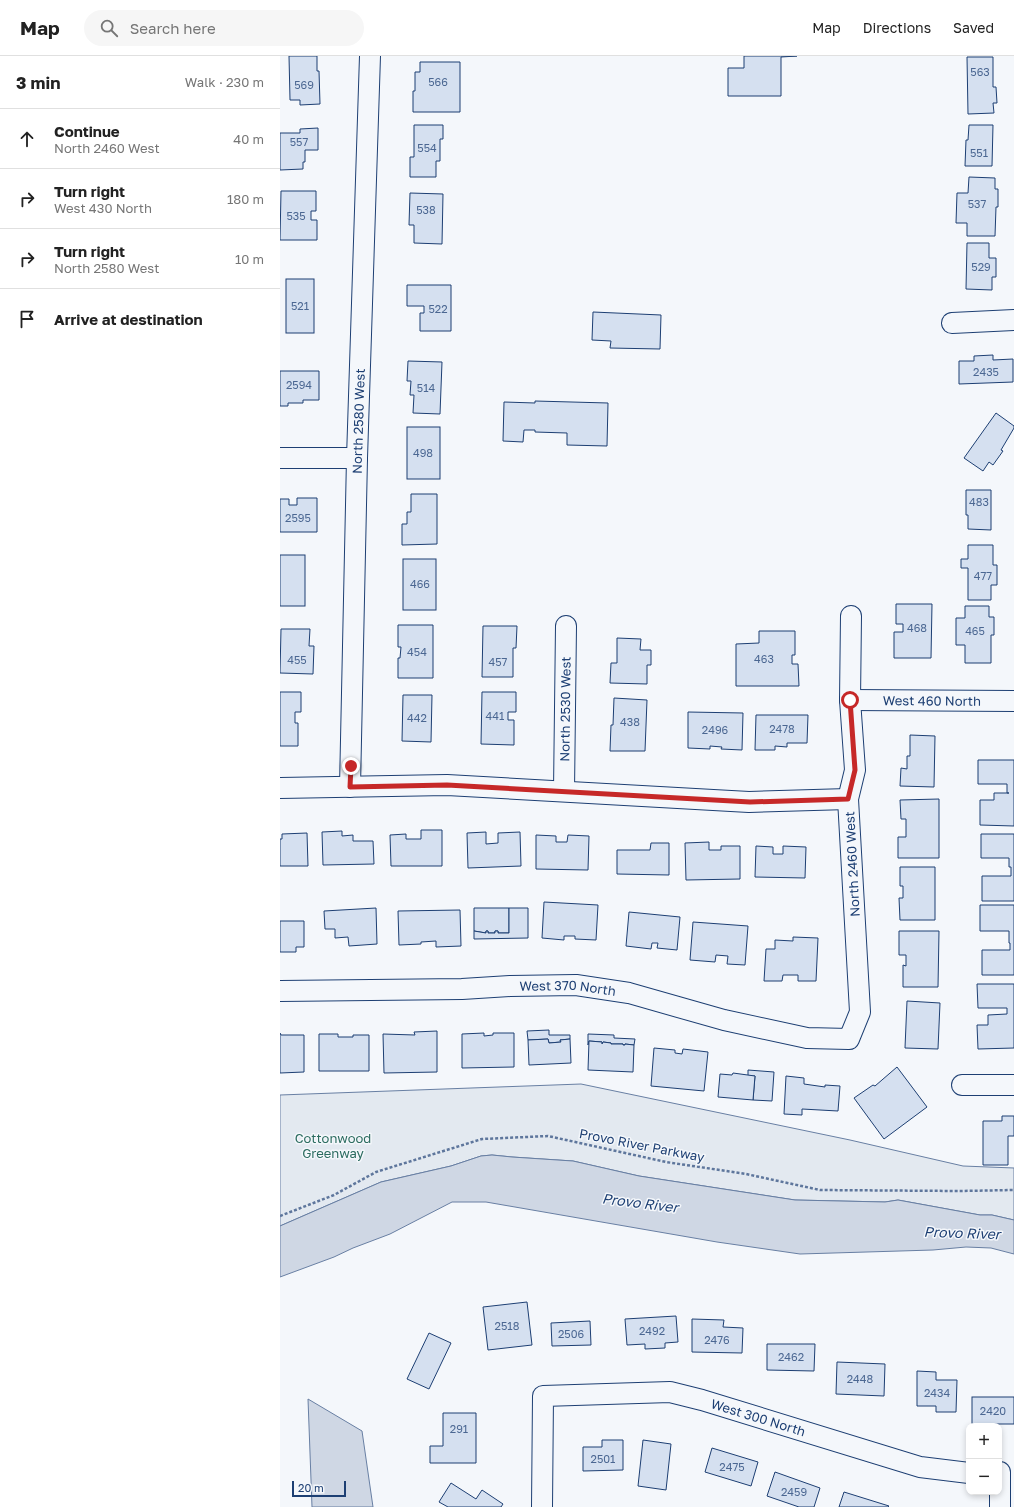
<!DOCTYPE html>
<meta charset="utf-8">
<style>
body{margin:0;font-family:"Golos Text",sans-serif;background:#f6f6f6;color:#222}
.controls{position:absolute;right:12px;bottom:12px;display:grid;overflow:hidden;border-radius:8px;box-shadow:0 2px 6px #0003}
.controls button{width:36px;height:36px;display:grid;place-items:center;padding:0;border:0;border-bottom:1px solid #e0e0e0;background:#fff;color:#222;font:20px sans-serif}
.scale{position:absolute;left:12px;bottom:10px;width:54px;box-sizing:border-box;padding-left:4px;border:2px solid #1d3f73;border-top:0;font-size:11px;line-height:14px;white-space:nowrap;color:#1d3f73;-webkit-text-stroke:3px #f4f7fb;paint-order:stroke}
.stop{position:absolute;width:12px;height:12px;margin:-9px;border:3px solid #c62828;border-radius:50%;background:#fff}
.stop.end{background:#c62828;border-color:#fff;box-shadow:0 1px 4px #0008}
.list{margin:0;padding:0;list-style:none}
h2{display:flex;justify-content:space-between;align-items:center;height:52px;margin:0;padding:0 16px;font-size:17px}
h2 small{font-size:13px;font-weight:400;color:#767676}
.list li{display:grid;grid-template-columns:26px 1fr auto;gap:12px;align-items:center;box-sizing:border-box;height:60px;padding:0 16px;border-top:1px solid #e0e0e0}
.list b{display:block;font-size:15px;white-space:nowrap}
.list p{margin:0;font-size:13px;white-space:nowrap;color:#767676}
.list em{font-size:13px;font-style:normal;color:#767676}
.icon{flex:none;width:22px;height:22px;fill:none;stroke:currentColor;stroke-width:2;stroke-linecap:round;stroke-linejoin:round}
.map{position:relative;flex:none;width:734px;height:1451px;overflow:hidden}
header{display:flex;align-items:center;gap:24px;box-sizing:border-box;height:56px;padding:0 20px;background:#fff;border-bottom:1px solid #e0e0e0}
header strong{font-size:19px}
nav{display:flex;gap:22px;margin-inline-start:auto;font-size:14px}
.search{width:280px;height:36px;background:#f6f6f6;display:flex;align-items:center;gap:10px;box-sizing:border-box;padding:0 14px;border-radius:22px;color:#767676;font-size:15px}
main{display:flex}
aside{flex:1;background:#fff}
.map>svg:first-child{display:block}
.green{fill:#e3e9f0;stroke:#687fa3}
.water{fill:#cfd7e4;stroke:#687fa3}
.building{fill:#d5e0f0;stroke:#1d3f73}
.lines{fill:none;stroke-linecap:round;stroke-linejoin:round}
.minor-casing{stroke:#1d3f73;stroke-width:22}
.path{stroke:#5e769c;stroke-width:2.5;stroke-dasharray:3 2;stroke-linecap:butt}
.minor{stroke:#f4f7fb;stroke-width:20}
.route{stroke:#c62828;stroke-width:5}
.labels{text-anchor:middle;stroke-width:3;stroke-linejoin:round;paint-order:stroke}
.number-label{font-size:11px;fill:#4b6792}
.street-label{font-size:13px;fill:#1d3f73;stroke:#f4f7fb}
.park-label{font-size:13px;fill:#2c6c60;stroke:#f4f7fb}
.water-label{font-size:14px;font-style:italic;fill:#1d3f73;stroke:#f4f7fb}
</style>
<header>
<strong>Map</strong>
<div class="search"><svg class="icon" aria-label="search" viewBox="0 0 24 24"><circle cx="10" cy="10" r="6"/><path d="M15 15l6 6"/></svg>Search here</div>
<nav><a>Map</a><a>Directions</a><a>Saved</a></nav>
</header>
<main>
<aside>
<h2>3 min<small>Walk · 230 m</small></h2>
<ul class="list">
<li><svg class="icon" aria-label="ahead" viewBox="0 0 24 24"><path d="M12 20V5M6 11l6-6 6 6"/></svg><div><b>Continue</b><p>North 2460 West</p></div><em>40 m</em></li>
<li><svg class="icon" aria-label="right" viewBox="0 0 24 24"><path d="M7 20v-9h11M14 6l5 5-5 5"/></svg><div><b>Turn right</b><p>West 430 North</p></div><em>180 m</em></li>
<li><svg class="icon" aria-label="right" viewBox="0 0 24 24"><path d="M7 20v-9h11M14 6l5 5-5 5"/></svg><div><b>Turn right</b><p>North 2580 West</p></div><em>10 m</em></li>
<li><svg class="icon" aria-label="arrive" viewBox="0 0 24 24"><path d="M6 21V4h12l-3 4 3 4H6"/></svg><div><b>Arrive at destination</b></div></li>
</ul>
</aside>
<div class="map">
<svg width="734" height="1451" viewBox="0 0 734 1451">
<rect width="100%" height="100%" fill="#f4f7fb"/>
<!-- green -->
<polygon class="green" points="301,1028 570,1084 683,1110 734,1112 734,1164 712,1159 700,1159 618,1144 605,1146 515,1144 359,1120 293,1105 232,1101 212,1099 201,1100 171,1110 101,1126 0,1170 0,1039"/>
<!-- water -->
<g class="water">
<polygon points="212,1099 232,1101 293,1105 359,1120 515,1144 605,1146 618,1144 700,1159 712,1159 734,1164 734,1198 711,1192 686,1191 653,1194 520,1198 437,1186 206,1146 172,1146 110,1178 73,1192 54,1201 0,1221 0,1170 101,1126 171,1110 201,1100"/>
<polygon points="28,1343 82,1375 93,1451 32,1451"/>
</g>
<!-- building -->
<g class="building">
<polygon points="9,0 37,0 37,15 39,15 40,48 20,49 20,44 10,44"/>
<polygon points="464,0 517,0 501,1 501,40 448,40 448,12 464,12"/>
<polygon points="687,1 713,1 713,31 716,31 717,47 713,47 714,57 688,58"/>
<polygon points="140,6 180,6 180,56 133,56 133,35 135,35 135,16 140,16"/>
<polygon points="134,69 163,69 163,83 160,83 160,105 156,105 156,121 130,121 130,101 134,101"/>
<polygon points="689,69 713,69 712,110 685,110 686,84 688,84"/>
<polygon points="38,72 38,94 25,94 25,106 23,106 23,113 0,114 0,77 20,77 20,73"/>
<polygon points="689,121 715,122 715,133 718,133 718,151 716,151 715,180 687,180 687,167 676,167 677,137 688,137"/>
<polygon points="1,135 36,135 36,155 31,155 31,164 37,164 37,184 0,184"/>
<polygon points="130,137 163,138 162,188 134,187 134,169 129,169"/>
<polygon points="687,187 709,187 709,202 716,202 716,221 712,221 712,234 686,233"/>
<rect x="6" y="223" width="28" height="54"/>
<polygon points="127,229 171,229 171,275 140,275 140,257 144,257 144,250 127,250"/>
<polygon points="313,256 381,259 380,293 330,292 331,285 312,284"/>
<polygon points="713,299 713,304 733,303 733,326 679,328 679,305 694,305 694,300"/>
<polygon points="128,305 162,306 160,358 133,357 134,339 130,339 131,325 127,325"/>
<polygon points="0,315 39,315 39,344 23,344 23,347 8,347 8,350 0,350"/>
<polygon points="255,345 328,347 327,390 287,389 287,377 255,376 255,374 244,374 243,386 223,385 224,346 255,347"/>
<polygon points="716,357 734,370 734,372 721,394 723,395 713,409 709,406 703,415 684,402"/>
<rect x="127" y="371" width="33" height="52"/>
<polygon points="686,434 711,434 711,474 688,473 688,459 686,459"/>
<polygon points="131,438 157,438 157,488 122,489 122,468 127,468 127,456 131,456"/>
<polygon points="17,442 37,442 37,476 0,476 0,443 9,443 9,449 17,449"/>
<polygon points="688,489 713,489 713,509 717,509 717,529 711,529 711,544 688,544 688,512 681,512 681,503 688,503"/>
<rect x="0" y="499" width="25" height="51"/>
<rect x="123" y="503" width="33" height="51"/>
<polygon points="616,548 652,548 651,602 614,602 614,576 623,576 623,568 616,568"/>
<polygon points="685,550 709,550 709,561 714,561 714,579 711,579 711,607 685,607 685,589 676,589 676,562 685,562"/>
<polygon points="118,569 153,569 153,622 118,622 118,602 120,602 121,591 118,591"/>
<polygon points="203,570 237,570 236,592 233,592 233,621 202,621"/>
<polygon points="1,573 30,573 29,590 34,590 33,618 0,617"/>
<polygon points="479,575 515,575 515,599 512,599 512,608 518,608 519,630 456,630 456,588 479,587"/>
<polygon points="337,582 361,583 360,594 371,594 371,609 367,609 367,628 330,627 331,607 337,607"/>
<polygon points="0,636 21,636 21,656 15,656 15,667 18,667 18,690 0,690"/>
<polygon points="202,636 236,636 236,656 228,656 228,664 234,664 234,689 201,688"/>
<polygon points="123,639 152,639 151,686 122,685"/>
<polygon points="334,642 367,644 365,695 330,695 331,669 333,669"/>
<polygon points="408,656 463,657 462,694 441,693 442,691 430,690 430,693 408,692"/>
<polygon points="476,659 528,659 527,687 507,687 507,691 495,690 495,694 475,694"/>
<polygon points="630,679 655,680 654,731 620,730 621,712 627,713 627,700 630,700"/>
<polygon points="698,704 734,704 734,770 700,769 700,744 714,744 714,737 729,737 727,737 727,728 698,728"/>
<polygon points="659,743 659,802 618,802 618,781 626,781 626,763 621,763 620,744"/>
<polygon points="141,774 162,774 162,810 111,810 110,779 126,778 126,783 141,783"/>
<polygon points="62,775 62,780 73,779 73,785 93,785 94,808 43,809 42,776"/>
<polygon points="206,776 206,788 218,787 218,777 240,776 241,810 188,812 187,777"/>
<polygon points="27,777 28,810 0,810 0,783 2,783 2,778"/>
<polygon points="701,778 734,778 734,845 702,845 702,820 731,820 731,811 729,811 729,802 701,802"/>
<polygon points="256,779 276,780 276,786 287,786 288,779 309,780 308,814 256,813"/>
<polygon points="429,786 429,794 441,794 441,790 460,790 460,823 406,824 405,787"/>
<polygon points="371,787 389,787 389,819 337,818 337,794 370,794"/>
<polygon points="476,790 493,791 493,798 503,798 503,790 526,791 525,822 475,821"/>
<polygon points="620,811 655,811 655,864 620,864 619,842 623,842 623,830 620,830"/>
<polygon points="264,846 318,849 316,884 295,883 295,880 284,880 284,884 262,882"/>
<polygon points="700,849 734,849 734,919 702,919 702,894 730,894 730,887 729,887 729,875 700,875"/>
<polygon points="96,852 97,888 69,890 68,881 55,882 55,873 45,873 44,855"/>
<polygon points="194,852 229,852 229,877 218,877 218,875 215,875 215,877 208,877 208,875 206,875 206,877 194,875"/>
<polygon points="229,852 248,852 248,882 194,883 194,875 206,877 206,875 208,875 208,877 215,877 215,875 218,875 218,877 229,877"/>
<polygon points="180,854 181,890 156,891 156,885 141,886 141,888 119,889 118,855"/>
<polygon points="349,856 400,861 397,894 377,892 378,887 372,887 371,893 346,890"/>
<polygon points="0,865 24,865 24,891 16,891 16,896 0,896"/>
<polygon points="413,866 468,870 465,909 447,908 448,900 436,899 435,906 410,904"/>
<polygon points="619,875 659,875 658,931 623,931 623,909 626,910 626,899 619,899"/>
<polygon points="513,881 538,882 536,925 518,925 518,919 503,919 502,925 484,925 486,893 495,893 495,884 513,885"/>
<polygon points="697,928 734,928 734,992 698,993 697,969 708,969 708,959 727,958 727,952 698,952"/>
<polygon points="627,945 660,947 658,993 625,992"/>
<polygon points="269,974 269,979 290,979 290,983 280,984 281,986 269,987 268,983 248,984 247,975"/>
<polygon points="157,975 157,1016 104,1017 103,978 135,979 134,976"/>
<polygon points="0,977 1,979 24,979 24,1016 0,1017"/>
<polygon points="204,977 204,980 213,979 213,977 234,977 234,1011 182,1012 182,978"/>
<polygon points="39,978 58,978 58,981 73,981 73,979 89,979 89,1015 39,1015"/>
<polygon points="308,978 334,979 334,982 355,983 354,989 345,988 345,989 343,989 343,988 331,988 331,987 323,986 322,988 322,986 309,985 308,989"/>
<polygon points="268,983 269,987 281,986 280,984 290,983 291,1007 249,1009 248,984"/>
<polygon points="309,985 322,986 322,988 323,986 331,987 331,988 343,988 343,989 345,989 345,988 354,989 353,1016 308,1014"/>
<polygon points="374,992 395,994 395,997 402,998 403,993 428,996 424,1035 371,1030"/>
<polygon points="617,1011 647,1051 604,1083 574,1042 593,1029 595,1030"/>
<polygon points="468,1014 494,1016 492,1045 473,1044 475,1020 468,1020"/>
<polygon points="453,1017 475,1020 473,1044 438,1041 440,1018 452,1019"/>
<polygon points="506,1020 524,1022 524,1028 545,1031 545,1029 560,1030 558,1055 522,1053 522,1059 504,1058"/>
<polygon points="722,1060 734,1060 734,1080 728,1080 728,1109 703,1109 703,1065 722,1065"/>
<polygon points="247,1246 252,1289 208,1294 203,1251"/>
<polygon points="396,1260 398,1286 385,1287 385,1292 365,1293 365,1288 347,1289 345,1263"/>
<polygon points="412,1263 444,1264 443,1271 463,1272 462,1297 412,1296"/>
<polygon points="310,1265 311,1289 272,1290 271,1267"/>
<polygon points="149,1277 171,1287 149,1333 127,1323"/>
<polygon points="487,1288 535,1288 534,1315 487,1314"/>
<polygon points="557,1306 605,1308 604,1340 556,1338"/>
<polygon points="637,1315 656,1316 656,1324 677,1324 676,1356 656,1356 656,1350 637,1350"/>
<rect x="692" y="1341" width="42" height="27"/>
<polygon points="163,1357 196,1357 196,1407 150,1407 150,1390 163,1390"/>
<polygon points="322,1384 343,1384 343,1414 303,1415 303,1391 322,1391"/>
<polygon points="363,1384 391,1388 386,1434 358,1430"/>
<polygon points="432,1392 478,1406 471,1430 425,1416"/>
<polygon points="495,1416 540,1432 534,1451 519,1451 487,1440"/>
<polygon points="171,1427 196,1443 202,1434 223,1448 221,1451 168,1451 159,1446"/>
<polygon points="564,1436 609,1450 608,1451 559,1451"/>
</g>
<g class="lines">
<defs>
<g id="minor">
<polyline points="672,267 734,264"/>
<polyline points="0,402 77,402"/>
<path id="s1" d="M570,644l164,1"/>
<path id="s2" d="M70,731l7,-329 13,-402"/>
<polyline points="0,732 167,729 469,746 568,743"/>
<path id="s3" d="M284,735l2,-165"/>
<path id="s4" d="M0,935l182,-2 48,-3 66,-1 53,8 95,27 83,18 42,1 11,-27 -12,-213 7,-29 -5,-70 1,-84"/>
<polyline points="682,1029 734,1029"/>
<polyline points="720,1416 720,1451"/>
<path id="s5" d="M262,1451l1,-111 127,-4 32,8 218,67 49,6"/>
</g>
</defs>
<!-- minor casing -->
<use href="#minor" class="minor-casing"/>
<!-- path -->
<polyline class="path" points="0,1160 54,1139 96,1116 202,1083 268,1080 386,1106 466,1118 540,1134 680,1135 734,1134"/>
<!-- minor -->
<use href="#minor" class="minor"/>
</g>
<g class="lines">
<!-- route -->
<polyline class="route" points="71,710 70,731 167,729 470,746 568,743 575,714 570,644"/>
</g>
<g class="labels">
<!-- number labels -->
<g class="number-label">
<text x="700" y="20">563</text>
<text x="158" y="30">566</text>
<text x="24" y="33">569</text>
<text x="19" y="90">557</text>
<text x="147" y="96">554</text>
<text x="699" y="101">551</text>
<text x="697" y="152">537</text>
<text x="146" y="158">538</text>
<text x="16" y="164">535</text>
<text x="701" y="215">529</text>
<text x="20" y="254">521</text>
<text x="158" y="257">522</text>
<text x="706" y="320">2435</text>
<text x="19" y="333">2594</text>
<text x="146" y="336">514</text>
<text x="143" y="401">498</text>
<text x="699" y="450">483</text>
<text x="18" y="466">2595</text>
<text x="703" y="524">477</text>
<text x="140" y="532">466</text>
<text x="637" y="576">468</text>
<text x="695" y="579">465</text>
<text x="137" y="600">454</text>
<text x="484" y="607">463</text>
<text x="17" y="608">455</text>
<text x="218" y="610">457</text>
<text x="215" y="664">441</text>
<text x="137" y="666">442</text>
<text x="350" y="670">438</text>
<text x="502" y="677">2478</text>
<text x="435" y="678">2496</text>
<text x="227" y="1274">2518</text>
<text x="372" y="1279">2492</text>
<text x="291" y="1282">2506</text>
<text x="437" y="1288">2476</text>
<text x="511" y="1305">2462</text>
<text x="580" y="1327">2448</text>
<text x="657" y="1341">2434</text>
<text x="713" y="1359">2420</text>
<text x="179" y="1377">291</text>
<text x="323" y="1407">2501</text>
<text x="452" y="1415">2475</text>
<text x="514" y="1440">2459</text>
</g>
<!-- street labels -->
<g class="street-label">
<text dy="5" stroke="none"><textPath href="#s2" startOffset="366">North 2580 West</textPath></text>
<text dy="5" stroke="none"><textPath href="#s1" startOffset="82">West 460 North</textPath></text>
<text dy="5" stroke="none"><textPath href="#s3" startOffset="82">North 2530 West</textPath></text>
<text transform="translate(572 808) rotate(-93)" y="5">North 2460 West</text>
<text dy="5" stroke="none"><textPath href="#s4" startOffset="288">West 370 North</textPath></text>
<text transform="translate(362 1089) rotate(11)" y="5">Provo River Parkway</text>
<text dy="5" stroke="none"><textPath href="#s5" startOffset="330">West 300 North</textPath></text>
</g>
<!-- park labels -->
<g class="park-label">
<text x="53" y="1087">Cottonwood<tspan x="53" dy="15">Greenway</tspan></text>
</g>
<!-- water labels -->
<g class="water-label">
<text transform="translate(360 1147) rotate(7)" y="5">Provo River</text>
<text transform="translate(682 1177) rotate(2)" y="5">Provo River</text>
</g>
</g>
</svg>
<div class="controls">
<button>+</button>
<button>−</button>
</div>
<div class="scale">20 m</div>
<div class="stop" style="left:570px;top:644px"></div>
<div class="stop end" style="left:71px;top:710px"></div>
</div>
</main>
